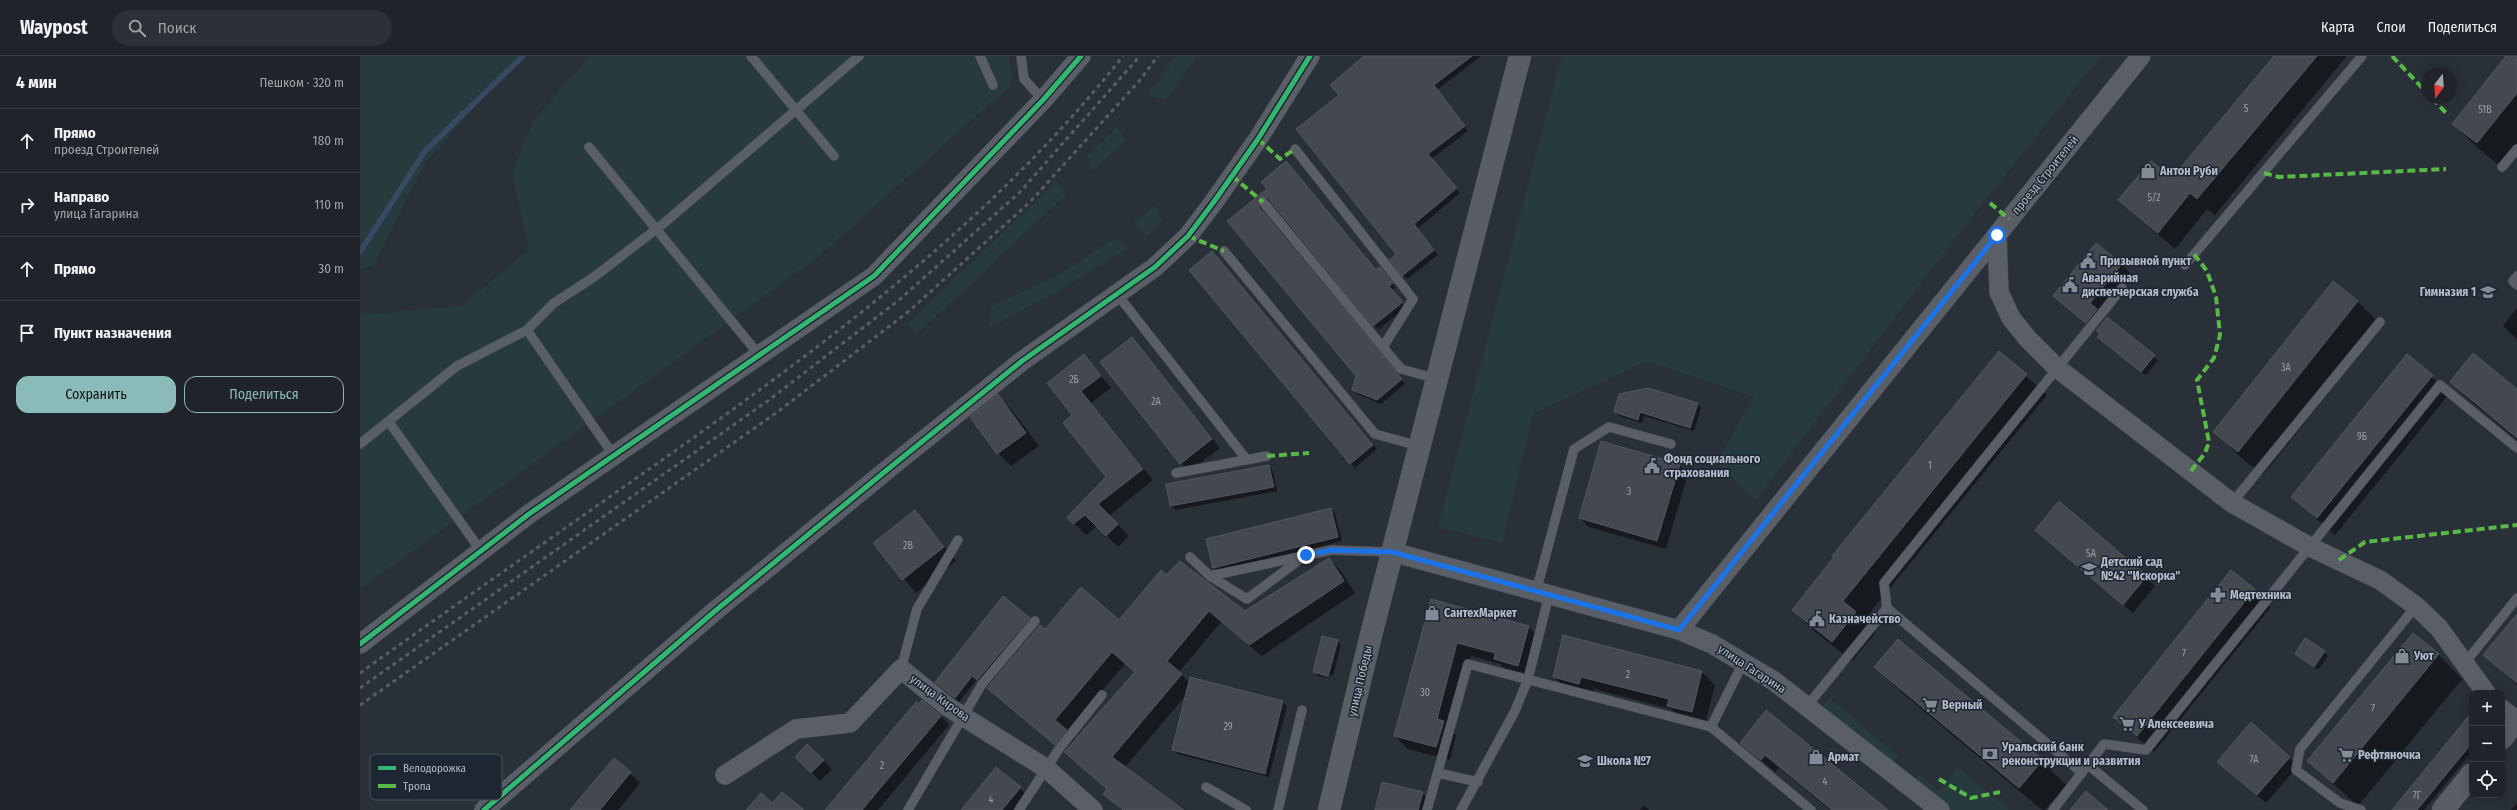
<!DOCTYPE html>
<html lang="ru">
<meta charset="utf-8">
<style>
body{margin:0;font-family:"Fira Sans Condensed",sans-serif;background:#2d3036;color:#f1f3f6}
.controls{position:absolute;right:12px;bottom:12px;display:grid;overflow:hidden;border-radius:8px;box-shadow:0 2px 10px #0003}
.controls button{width:36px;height:36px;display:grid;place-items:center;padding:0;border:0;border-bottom:1px solid #3d4147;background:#20242a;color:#f1f3f6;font:20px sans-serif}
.compass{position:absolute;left:2061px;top:12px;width:36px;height:36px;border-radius:50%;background:#20242a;box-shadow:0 2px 10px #0003;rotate:197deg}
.stop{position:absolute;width:12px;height:12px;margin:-9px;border:3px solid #1a73e8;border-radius:50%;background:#fff}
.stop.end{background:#1a73e8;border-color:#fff;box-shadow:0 1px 4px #0008}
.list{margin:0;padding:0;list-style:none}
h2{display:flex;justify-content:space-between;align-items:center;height:52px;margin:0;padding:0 16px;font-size:17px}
h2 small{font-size:13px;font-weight:400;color:#a2a4a8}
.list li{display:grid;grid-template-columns:26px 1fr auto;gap:12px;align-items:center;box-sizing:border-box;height:64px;padding:0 16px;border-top:1px solid #3d4147}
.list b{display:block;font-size:15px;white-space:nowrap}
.list p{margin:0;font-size:13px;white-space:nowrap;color:#a2a4a8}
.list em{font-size:13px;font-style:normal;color:#a2a4a8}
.actions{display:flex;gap:8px;padding:12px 16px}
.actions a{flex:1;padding:9px 0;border:1px solid #8bbbb9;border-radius:12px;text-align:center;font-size:14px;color:#8bbbb9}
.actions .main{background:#8bbbb9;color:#111}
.icon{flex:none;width:22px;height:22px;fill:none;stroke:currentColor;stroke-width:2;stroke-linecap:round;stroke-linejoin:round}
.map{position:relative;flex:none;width:2157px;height:754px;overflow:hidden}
header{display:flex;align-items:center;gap:24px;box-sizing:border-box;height:56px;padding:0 20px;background:#20242a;border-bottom:1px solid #3d4147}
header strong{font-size:19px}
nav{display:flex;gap:22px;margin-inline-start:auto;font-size:14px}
.search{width:280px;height:36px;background:#2d3036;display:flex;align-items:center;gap:10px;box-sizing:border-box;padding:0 14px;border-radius:22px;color:#a2a4a8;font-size:15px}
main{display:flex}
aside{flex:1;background:#20242a}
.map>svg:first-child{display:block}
.green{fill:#273a3e}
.shadow{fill:#0007;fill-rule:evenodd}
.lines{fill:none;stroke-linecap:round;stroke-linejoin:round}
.stream{stroke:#384963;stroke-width:5.5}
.building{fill:#444950;stroke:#52575f}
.lane-casing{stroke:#484c53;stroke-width:10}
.street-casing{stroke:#484c53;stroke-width:20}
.secondary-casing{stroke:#484c53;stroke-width:23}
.lane{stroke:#5a5e66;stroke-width:9}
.street{stroke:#5a5e66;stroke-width:19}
.secondary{stroke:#595d64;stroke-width:22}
.rail{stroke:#595d64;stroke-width:3;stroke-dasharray:4 4;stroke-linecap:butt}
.quiet{stroke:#58b947;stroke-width:4;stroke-dasharray:8 4;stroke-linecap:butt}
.cycleway-casing{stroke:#1d2633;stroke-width:8}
.cycleway{stroke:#33b770;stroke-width:5}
.route{stroke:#1a73e8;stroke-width:5}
.labels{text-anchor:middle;stroke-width:3;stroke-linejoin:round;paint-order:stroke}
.number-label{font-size:10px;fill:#989fab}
.poi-label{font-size:12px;font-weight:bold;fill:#b4bcc9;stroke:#1d2633;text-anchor:start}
.street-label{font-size:12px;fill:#b4bcc9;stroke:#1d2633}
.key{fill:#1d2633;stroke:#4a5360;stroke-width:1}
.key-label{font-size:11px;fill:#b4bcc9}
</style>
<header>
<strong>Waypost</strong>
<div class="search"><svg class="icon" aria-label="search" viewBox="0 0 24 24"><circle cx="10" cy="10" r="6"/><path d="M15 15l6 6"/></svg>Поиск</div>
<nav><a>Карта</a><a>Слои</a><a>Поделиться</a></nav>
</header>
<main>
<aside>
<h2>4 мин<small>Пешком · 320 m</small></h2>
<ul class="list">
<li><svg class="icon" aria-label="ahead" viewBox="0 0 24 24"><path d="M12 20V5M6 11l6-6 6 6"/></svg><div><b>Прямо</b><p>проезд Строителей</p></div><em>180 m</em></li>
<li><svg class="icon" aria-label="right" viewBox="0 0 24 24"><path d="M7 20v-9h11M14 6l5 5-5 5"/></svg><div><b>Направо</b><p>улица Гагарина</p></div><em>110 m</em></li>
<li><svg class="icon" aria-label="ahead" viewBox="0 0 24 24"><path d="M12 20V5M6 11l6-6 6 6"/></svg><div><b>Прямо</b></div><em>30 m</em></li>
<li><svg class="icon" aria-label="arrive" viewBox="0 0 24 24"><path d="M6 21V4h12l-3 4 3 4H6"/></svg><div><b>Пункт назначения</b></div></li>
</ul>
<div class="actions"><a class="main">Сохранить</a><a>Поделиться</a></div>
</aside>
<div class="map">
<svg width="2157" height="754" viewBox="0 0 2157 754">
<rect width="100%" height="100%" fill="#2a3038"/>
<!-- green -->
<g class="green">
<polygon points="0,0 161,0 65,107 14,209 0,214"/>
<polygon points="230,0 649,0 652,28 458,201 0,533 0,259 101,250 169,194 152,116 174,64"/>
<polygon points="816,0 837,0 806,44 787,39"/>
<polygon points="1202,0 1741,0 1610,163 1395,445 1357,405 1394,341 1287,305 1173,358 1142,487 1078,471"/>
<polygon points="758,70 766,85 733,115 727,100"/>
<polygon points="697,125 707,138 556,279 548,267"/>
<polygon points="795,148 802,165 786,181 774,167"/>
<polygon points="756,181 767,193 698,235 629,272 631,250 699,219"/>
<polygon points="1469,642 1538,700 1532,708 1463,650"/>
<polygon points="1598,712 1649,754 1589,754 1553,725 1559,718 1579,735"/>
</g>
<!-- shadow -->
<g class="shadow">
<polygon points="1006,0 1121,0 1077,34 1108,75 1071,103 1100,137 1057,173 1078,199 1047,223 1043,219 980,39"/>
<polygon points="1915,0 1987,0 1855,159 1847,153 1815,193 1760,144 1812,124"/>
<polygon points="2148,0 2157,0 2157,91 2141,111 2118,92 2093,68"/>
<polygon points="908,133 1017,215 1024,217 1036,232 1032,234 1046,251 1018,274 912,146 903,145 902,155 1045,328 1021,348 997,338 993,334 997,319 869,165"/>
<polygon points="856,200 1017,393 995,412 830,215"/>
<polygon points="1761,208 1770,217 1739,256 1798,304 1786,319 1742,285 1741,278 1736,274 1695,240"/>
<polygon points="1973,226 1998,246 2022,270 1903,419 1879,400 1855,376"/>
<polygon points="2156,253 2157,254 2157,283 2143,270"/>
<polygon points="772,283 860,392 829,416 821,407"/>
<polygon points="1639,296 1687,339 1504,564 1516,576 1492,605 1453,574 1433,554"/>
<polygon points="724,299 751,332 731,347 793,424 749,460 769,480 758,491 737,470 726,479 708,461 748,421 714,359"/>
<polygon points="2047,300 2090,337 1975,479 1932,441"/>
<polygon points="2091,326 2157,335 2157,384 2108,343"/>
<polygon points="638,340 651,353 679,390 651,410 638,397"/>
<polygon points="1337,348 1341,352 1334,375 1284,360 1282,367 1259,360 1255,356"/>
<polygon points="1319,409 1328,417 1306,493 1229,471 1220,462"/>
<polygon points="909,410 913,415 917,435 815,454 811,450 807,429"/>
<polygon points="1699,447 1795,530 1773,557 1676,474"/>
<polygon points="970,453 975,457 982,485 858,516 854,511"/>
<polygon points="555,455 596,505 556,537 514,487"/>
<path d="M969,503l12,12 14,22 -93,63 -41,-34 -42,50 11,11 1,-5 92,24 4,4 -18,71 -92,-23 -4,-4 14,-56 -62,73 60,43h-63l-18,-16 4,-4 -120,-102 57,-58 74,-9 47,-45 79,36zM765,608l11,9 -60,67 -9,-9z"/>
<polygon points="1894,534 1911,551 1794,696 1754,661"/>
<polygon points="1071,545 1169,571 1182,584 1171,622 1148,616 1140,608 1111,600 1091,674 1096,679 1090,704 1048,693 1035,680"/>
<polygon points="2157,559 2157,629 2125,599"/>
<polygon points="669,562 673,566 622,627 617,623 599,646 577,626"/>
<polygon points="1204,580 1342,616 1355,629 1345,669 1322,663 1311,653 1234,633 1232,641 1207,634 1194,621"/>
<polygon points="977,585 981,589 973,620 958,616 958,618 973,623 958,620 954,616"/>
<polygon points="1538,585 1682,705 1706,729 1685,754 1682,754 1540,635 1516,611"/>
<polygon points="1964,596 1968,600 1958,614 1936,598"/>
<polygon points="2078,598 2102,623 1998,750 1948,705"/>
<polygon points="2112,658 2112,696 2064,754 2033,754"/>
<polygon points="581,660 589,669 518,754 466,754"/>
<polygon points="1891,668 1938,710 1906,747 1867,714"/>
<polygon points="1381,686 1525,754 1470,754 1419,712 1415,716"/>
<polygon points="436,701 463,704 472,713 460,725"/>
<polygon points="254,703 280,727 258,754 211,754"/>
<polygon points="660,732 669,741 658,754 602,754"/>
<polygon points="1062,737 1071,746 1069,754 1016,754"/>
<polygon points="2157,747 2157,754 2151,754"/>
<polygon points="1284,749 1290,754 1280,754"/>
</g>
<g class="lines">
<!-- stream -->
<polyline class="stream" points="0,196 65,95 163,0"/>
</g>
<!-- building -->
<g class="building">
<polygon points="1004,0 1112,0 1074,29 1105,70 1068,98 1097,132 1054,168 1074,194 1042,220 1030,204 1036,198 936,73 979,39 970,29"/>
<polygon points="1914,0 1957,0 1837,143 1830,137 1798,177 1758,144 1791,105 1812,122"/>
<polygon points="2146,0 2157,0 2157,37 2117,87 2092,68"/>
<polygon points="926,105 1016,214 1020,211 1033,227 1029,230 1043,246 1013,270 908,142 902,140 899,142 898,150 1042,323 1017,344 992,334 996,320 867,165 907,133 901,126"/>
<polygon points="1736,187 1762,208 1730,247 1737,253 1726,267 1693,240"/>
<polygon points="852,195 1013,389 990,408 829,214"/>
<polygon points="1973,225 1998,245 1878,396 1853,376"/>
<polygon points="1747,261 1795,299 1781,316 1737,281 1740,278 1736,274"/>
<polygon points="772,281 852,383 820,408 740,306"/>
<polygon points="1639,295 1667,318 1483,545 1496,556 1472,586 1432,554 1474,501 1472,500"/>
<polygon points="2113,297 2157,333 2157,382 2090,326"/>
<polygon points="724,298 741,320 721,335 783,413 738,448 758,468 746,480 725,459 713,468 707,461 746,421 703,367 712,359 687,327"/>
<polygon points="2047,298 2073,319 1957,462 1931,441"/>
<polygon points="1288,332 1338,347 1330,372 1280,356 1278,364 1254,356 1259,338"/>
<polygon points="638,338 666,377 637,398 610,361"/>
<polygon points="1241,385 1320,408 1297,485 1219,462"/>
<polygon points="909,409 914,431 810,450 806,428"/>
<polygon points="1699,445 1787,520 1763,549 1675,474"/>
<polygon points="971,452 978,481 853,512 846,483"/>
<polygon points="555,454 584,491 542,524 513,487"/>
<polygon points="969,502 984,525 889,589 849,555 807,605 822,618 752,701 824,754 763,754 743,738 747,733 704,696 775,616 752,596 695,664 707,674 695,689 627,632 680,569 685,573 721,531 759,564 801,514 806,519 820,505 885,555"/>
<polygon points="1871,514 1895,533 1777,680 1753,661"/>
<polygon points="643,540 670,562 617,624 612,620 595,642 575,626"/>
<polygon points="1071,543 1169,570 1158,610 1134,603 1135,597 1097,587 1077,663 1084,665 1076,691 1034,680"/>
<polygon points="2157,558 2157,627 2123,599"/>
<polygon points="2053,577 2079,598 1973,727 1947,705"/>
<polygon points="1203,579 1342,615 1332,656 1307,650 1309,643 1221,621 1219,628 1193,621"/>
<polygon points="962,580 978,584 968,620 953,616"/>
<polygon points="1945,582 1965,595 1954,611 1935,598"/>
<polygon points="1538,583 1683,704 1659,732 1514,611"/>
<polygon points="830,621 923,645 905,718 812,694"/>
<polygon points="562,644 581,660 502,754 465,754 556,646 559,648"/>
<polygon points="1406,654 1528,754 1472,754 1405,699 1401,704 1380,687"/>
<polygon points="2112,656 2112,687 2057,754 2032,754"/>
<polygon points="1891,666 1930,701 1897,739 1857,706"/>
<polygon points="447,688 464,704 451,717 435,701"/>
<polygon points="254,702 271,716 240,754 210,754"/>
<polygon points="636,711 661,731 642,754 601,754"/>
<polygon points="1022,726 1063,736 1058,754 1015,754"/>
<polygon points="1726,735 1748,754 1710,754"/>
<polygon points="422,736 444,754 386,754 401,737 412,747"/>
</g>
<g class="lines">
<defs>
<g id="lane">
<polyline points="391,0 474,100"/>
<polyline points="620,0 633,29"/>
<polyline points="661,0 664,23 683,44"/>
<polyline points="229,91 400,300"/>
<polyline points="935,93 1053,243 1023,291"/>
<polyline points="2142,111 2157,93"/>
<polyline points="903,146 1041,313 1077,323"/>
<polyline points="864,195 1015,378 1059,390"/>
<polyline points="1825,209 2002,0"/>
<polyline points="2157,220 2153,225 2157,229"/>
<polyline points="757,238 887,404"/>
<polyline points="167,274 254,400"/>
<polyline points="29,366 121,495"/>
<polyline points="0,388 97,310 167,274 194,247 234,221 303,168 499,0"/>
<polyline points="816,417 907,400"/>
<polyline points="1872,447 2020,266"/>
<polyline points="830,501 850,520 887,543 943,501"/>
<polyline points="850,520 972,494 1032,496"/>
<polyline points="1176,536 1214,393 1249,371 1311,388"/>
<polyline points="1527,552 1722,717"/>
<polyline points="2105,607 2157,542"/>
<polyline points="541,613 557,553 598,484"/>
<polyline points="1447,650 1527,552 1524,527 1762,232"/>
<polyline points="1351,671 1384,605"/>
<polyline points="1728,709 1783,754"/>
<polyline points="1078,717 1118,726"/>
<polyline points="846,731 886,754"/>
<polyline points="548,754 622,628 675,565"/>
<polyline points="659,754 699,693 742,639"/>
<polyline points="918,754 942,654"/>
<polyline points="1067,754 1108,608 1351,671 1451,754"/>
<polyline points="1101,754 1155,655 1168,623 1189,539"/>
<polyline points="1693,754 1744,688 1786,694 2080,329 2157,392"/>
<polyline points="2001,754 1980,747 1936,714 1940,693 2056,550"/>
</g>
<g id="street">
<polyline points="1637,179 1639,236 1651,262 1668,283 1697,312 1872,447 1950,491 2020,524 2056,550 2079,572 2126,637"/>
<polyline points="1032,496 1319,574 1352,588 1414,625 1580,754"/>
<polyline points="1319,574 1781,0"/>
<polyline points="0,588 169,458 514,220 683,44 721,0"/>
<polyline points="2142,653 2157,666"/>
<polyline points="365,719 436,673 490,667 541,613 588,651 687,713 733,754"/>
<polyline points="124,754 355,555 533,409 662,305 795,211 828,180 853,147 898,83 950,0"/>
</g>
<g id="secondary">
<polyline points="2142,682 2157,663"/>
<polyline points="969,754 1011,579 1160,0"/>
<polyline points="2083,754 2112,718"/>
</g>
</defs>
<!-- lane casing -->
<use href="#lane" class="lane-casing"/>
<!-- street casing -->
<use href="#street" class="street-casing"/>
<!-- secondary casing -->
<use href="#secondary" class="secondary-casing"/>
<!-- lane -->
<use href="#lane" class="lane"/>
<!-- street -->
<use href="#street" class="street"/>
<!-- secondary -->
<use href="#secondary" class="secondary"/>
<!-- rail -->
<g class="rail">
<path d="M0,617c98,-70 197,-139 295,-208 170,-120 338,-244 468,-409"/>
<polyline points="0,632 409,344 539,244 660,136 780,0"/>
<polyline points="0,649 416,357 548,256 670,146 780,24 798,0"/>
</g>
<!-- quiet -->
<g class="quiet">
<polyline points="2032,0 2067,37"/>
<polyline points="2072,42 2086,57"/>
<polyline points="898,83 920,103 935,93"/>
<polyline points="1904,117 1919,121 2086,113"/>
<polyline points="872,120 903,146"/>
<polyline points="1630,147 1649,163"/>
<polyline points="828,180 864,195"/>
<polyline points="907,400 949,397"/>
<polyline points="1831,415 1845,397 1849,386 1837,324 1854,302 1860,279 1856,241 1847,215 1834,198"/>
<polyline points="1979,504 2005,486 2157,469"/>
<polyline points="1579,723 1611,742 1640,736"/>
</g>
<defs>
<g id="cycleway">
<polyline points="0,588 169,458 514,220 683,44 721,0"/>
<polyline points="124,754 355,555 533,409 662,305 795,211 828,180 853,147 898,83 950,0"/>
</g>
</defs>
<!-- cycleway casing -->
<use href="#cycleway" class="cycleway-casing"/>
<!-- cycleway -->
<use href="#cycleway" class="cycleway"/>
</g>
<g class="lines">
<!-- route -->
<polyline class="route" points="946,499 972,494 1032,496 1319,574 1637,179"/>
</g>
<!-- icons -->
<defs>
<symbol id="shop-bare" viewBox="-9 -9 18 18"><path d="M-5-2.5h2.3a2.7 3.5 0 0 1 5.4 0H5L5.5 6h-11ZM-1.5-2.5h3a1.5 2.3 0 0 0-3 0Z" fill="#848b96" stroke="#1d2633" stroke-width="2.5" paint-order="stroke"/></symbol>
<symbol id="civic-bare" viewBox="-9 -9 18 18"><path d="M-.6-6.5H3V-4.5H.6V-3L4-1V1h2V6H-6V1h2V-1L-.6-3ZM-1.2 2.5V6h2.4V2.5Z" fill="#848b96" stroke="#1d2633" stroke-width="2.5" paint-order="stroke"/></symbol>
<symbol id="school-bare" viewBox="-9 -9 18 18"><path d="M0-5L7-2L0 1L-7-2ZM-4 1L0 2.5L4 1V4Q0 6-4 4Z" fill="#848b96" stroke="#1d2633" stroke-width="2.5" paint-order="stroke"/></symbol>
<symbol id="pharmacy-bare" viewBox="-9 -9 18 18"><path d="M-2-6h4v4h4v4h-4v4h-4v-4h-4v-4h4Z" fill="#848b96" stroke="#1d2633" stroke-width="2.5" paint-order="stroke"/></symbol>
<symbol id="supermarket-bare" viewBox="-9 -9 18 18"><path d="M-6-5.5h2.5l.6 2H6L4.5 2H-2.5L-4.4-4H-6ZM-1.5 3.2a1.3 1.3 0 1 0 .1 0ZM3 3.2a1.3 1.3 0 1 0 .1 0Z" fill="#848b96" stroke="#1d2633" stroke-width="2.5" paint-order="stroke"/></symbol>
<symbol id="bank-bare" viewBox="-9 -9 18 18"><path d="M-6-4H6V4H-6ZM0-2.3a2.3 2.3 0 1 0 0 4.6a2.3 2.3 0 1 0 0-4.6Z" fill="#848b96" stroke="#1d2633" stroke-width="2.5" paint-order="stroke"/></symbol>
</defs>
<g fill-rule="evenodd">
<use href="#shop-bare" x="1777" y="104" width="22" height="22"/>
<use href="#civic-bare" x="1717" y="194" width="22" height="22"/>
<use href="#civic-bare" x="1699" y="218" width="22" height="22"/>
<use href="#school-bare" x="2117" y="225" width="22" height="22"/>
<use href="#civic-bare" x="1281" y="399" width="22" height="22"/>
<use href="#school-bare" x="1718" y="502" width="22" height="22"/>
<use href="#pharmacy-bare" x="1847" y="528" width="22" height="22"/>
<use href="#shop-bare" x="1061" y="546" width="22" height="22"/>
<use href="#civic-bare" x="1446" y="552" width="22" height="22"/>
<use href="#shop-bare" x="2031" y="589" width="22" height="22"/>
<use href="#supermarket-bare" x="1559" y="638" width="22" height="22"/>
<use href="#supermarket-bare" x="1756" y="657" width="22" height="22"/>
<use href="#bank-bare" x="1619" y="687" width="22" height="22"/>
<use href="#supermarket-bare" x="1975" y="688" width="22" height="22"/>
<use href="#shop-bare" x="1445" y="690" width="22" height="22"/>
<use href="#school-bare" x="1214" y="694" width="22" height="22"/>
</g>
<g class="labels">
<!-- number labels -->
<g class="number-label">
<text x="1886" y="56">5</text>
<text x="2125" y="57">51В</text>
<text x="1794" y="145">5/2</text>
<text x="1926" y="315">3А</text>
<text x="714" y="327">2Б</text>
<text x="796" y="349">2А</text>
<text x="2002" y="384">9Б</text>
<text x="1570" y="413">1</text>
<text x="1269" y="439">3</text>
<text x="548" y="493">2В</text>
<text x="1731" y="501">5А</text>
<text x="1824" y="601">7</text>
<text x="1268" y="622">2</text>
<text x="1065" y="640">30</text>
<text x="2013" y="656">7</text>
<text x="868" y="674">29</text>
<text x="1894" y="707">7А</text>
<text x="522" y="713">2</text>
<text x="1465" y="729">4</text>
<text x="2057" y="743">7Г</text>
<text x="631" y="747">4</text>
</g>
<!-- poi labels -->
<g class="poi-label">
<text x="1800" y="119">Антон Руби</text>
<text x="1740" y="209">Призывной пункт</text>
<text x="1722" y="226">Аварийная<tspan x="1722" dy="14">диспетчерская служба</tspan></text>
<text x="2116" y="240" text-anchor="end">Гимназия 1</text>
<text x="1304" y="407">Фонд социального<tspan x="1304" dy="14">страхования</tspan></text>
<text x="1741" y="510">Детский сад<tspan x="1741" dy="14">№42 "Искорка"</tspan></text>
<text x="1870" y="543">Медтехника</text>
<text x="1084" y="561">СантехМаркет</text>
<text x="1469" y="567">Казначейство</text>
<text x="2054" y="604">Уют</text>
<text x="1582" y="653">Верный</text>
<text x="1779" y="672">У Алексеевича</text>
<text x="1642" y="695">Уральский банк<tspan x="1642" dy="14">реконструкции и развития</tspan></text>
<text x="1998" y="703">Рефтяночка</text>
<text x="1468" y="705">Армат</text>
<text x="1237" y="709">Школа №7</text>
</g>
<!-- street labels -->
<g class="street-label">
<text transform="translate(1685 119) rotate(-51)" y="4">проезд Строителей</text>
<text transform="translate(1392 613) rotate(33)" y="4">улица Гагарина</text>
<text transform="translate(1000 625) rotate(-77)" y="4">улица Победы</text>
<text transform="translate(580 642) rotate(36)" y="4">улица Кирова</text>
</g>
</g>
<!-- legend -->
<rect x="10" y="698" width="132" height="46" rx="6" class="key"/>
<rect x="18" y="710" width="18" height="4" fill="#33b770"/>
<rect x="18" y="728" width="18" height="4" fill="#58b947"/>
<g class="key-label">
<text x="43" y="716">Велодорожка</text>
<text x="43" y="734">Тропа</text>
</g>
</svg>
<div class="controls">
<button>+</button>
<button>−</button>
<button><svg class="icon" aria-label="locate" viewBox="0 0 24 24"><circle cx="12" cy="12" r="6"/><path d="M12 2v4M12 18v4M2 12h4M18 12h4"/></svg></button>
</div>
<svg class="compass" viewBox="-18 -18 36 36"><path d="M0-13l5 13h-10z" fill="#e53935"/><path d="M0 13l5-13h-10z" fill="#a2a4a8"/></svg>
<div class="stop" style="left:1637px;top:179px"></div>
<div class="stop end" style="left:946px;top:499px"></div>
</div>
</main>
